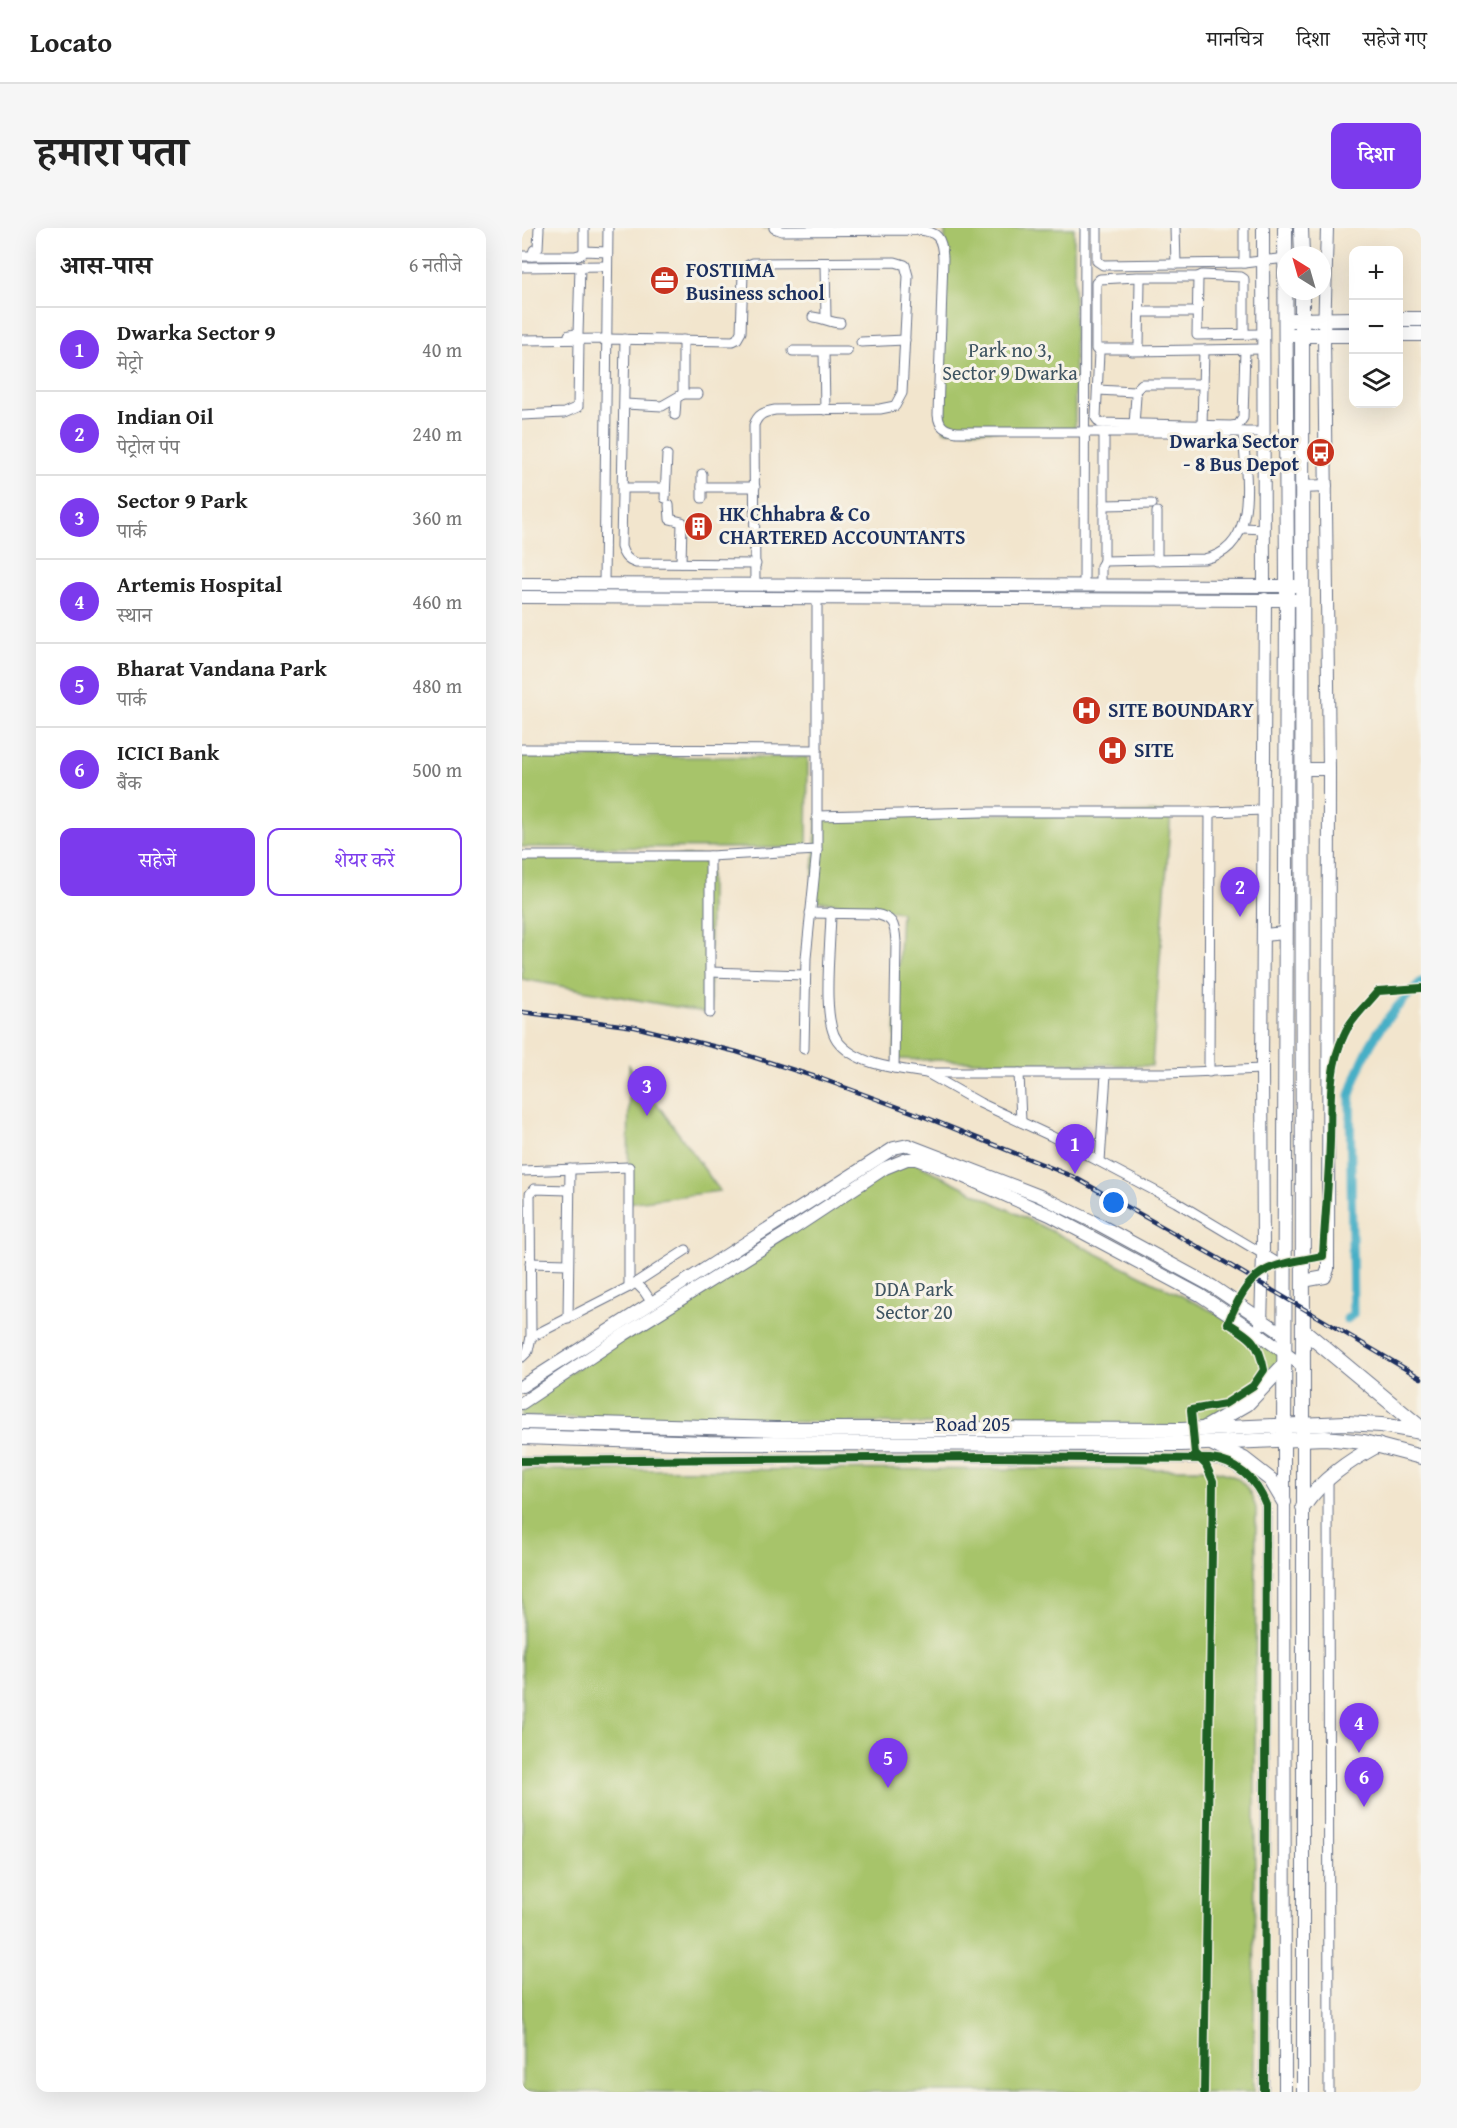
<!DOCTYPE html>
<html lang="hi">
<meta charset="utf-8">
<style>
body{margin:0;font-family:"Gentium Book Plus","Noto Serif Devanagari",serif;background:#f6f6f6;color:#222}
.controls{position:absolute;right:18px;top:18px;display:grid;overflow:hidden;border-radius:12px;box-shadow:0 6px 24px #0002}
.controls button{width:54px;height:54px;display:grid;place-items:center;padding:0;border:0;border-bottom:2px solid #e0e0e0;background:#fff;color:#222;font:30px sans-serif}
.compass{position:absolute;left:755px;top:18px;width:54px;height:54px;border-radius:50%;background:#fff;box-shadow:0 6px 24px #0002;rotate:323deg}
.you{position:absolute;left:592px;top:975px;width:21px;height:21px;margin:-15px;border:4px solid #fff;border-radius:50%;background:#1a73e8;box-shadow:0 0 0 9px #1a73e833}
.badge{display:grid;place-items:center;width:39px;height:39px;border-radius:50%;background:#7c3aed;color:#fff;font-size:20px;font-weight:700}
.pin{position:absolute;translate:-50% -50px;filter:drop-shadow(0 2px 3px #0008)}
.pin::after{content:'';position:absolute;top:32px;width:21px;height:18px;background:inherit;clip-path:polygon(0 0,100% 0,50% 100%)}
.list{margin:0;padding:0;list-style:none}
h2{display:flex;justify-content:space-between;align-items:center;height:78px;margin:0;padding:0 24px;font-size:26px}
h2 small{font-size:20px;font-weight:400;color:#767676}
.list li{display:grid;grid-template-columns:39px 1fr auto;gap:18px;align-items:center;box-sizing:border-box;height:84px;padding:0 24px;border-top:2px solid #e0e0e0}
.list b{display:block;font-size:22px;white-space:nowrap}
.list p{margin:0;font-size:20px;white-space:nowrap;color:#767676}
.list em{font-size:20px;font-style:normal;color:#767676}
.actions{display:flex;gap:12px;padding:18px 24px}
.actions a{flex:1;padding:14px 0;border:2px solid #7c3aed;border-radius:12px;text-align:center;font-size:21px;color:#7c3aed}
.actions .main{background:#7c3aed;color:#fff}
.icon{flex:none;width:33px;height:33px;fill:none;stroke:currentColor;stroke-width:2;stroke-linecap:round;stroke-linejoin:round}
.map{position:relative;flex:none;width:899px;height:1864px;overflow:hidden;border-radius:12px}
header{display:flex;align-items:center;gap:36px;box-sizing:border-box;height:84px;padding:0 30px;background:#fff;border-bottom:2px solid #e0e0e0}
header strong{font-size:28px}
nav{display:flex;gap:33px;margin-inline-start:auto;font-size:21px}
.intro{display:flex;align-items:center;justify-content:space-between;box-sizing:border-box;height:144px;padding:0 36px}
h1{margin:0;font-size:42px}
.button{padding:15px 27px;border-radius:12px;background:#7c3aed;color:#fff;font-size:21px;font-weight:700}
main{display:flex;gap:36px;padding:0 36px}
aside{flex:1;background:#fff;border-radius:12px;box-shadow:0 6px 24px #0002}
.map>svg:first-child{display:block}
.green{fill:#a7c46b;stroke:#617a64;stroke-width:1.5}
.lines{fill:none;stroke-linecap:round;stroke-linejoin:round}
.canal{stroke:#47afc6;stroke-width:9}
.minor-casing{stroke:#666f85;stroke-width:11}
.tertiary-casing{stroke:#666f85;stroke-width:14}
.secondary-casing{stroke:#666f85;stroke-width:16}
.minor{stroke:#fff;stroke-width:9}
.tertiary{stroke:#fff;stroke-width:12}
.secondary{stroke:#fff;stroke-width:14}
.rail-casing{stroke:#1b2f5e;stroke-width:4.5}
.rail{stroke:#f7f3e8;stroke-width:2;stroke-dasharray:7;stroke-linecap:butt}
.cycleway-casing{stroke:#f7f3e8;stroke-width:11}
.cycleway{stroke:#1b5e20;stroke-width:8}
.labels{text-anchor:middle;stroke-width:6;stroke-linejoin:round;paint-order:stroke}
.poi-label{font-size:20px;font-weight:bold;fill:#1b2f5e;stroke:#f7f3e8;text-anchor:start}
.park-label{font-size:20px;fill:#3e5461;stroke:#f7f3e8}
.street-label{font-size:20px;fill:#1b2f5e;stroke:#f7f3e8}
</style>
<header>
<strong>Locato</strong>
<nav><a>मानचित्र</a><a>दिशा</a><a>सहेजे गए</a></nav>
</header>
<div class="intro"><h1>हमारा पता</h1><a class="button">दिशा</a></div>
<main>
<aside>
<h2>आस-पास<small>6 नतीजे</small></h2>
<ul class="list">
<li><span class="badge">1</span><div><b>Dwarka Sector 9</b><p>मेट्रो</p></div><em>40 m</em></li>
<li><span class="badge">2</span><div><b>Indian Oil</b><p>पेट्रोल पंप</p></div><em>240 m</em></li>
<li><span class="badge">3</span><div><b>Sector 9 Park</b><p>पार्क</p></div><em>360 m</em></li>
<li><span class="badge">4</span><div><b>Artemis Hospital</b><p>स्थान</p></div><em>460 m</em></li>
<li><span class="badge">5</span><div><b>Bharat Vandana Park</b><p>पार्क</p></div><em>480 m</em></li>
<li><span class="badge">6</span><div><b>ICICI Bank</b><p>बैंक</p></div><em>500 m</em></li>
</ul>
<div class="actions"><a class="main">सहेजें</a><a>शेयर करें</a></div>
</aside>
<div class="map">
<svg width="899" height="1864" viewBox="0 0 899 1864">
<rect width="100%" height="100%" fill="#f7f3e8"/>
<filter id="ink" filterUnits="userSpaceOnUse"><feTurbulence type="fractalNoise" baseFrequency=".0167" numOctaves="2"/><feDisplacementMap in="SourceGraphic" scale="12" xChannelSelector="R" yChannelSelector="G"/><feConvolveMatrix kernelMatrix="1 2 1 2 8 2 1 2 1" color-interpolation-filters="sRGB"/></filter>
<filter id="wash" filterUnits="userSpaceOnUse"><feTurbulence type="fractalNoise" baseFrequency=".008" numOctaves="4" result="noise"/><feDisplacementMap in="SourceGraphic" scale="24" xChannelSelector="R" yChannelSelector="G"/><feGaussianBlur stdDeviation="1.35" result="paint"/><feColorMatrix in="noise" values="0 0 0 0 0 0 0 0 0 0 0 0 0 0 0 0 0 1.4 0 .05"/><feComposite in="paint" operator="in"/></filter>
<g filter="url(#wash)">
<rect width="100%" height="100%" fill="#f2e5cd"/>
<!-- green -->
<g class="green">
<polygon points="241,0 552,0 553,201 422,203 423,2"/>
<polygon points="0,529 286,529 285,620 0,619"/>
<polygon points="649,584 630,838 372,831 379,684 289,672 295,588"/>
<polygon points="188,628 188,785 0,751 0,629"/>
<polygon points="107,837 198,963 106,975"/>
<polygon points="385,931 738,1107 762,1125 746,1155 681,1201 0,1189 0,1175"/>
<path d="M683,1241c29,5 41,8 51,39l-2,584h-732v-622z"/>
</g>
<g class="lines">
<!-- canal -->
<path class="canal" d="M825,1091l6,-5 -3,-219c16,-51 33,-76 71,-113"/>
</g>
</g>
<g filter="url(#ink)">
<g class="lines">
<defs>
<g id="minor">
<path d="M252,0l8,3 135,-1c21,1 25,8 26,28l-5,157c1,12 7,15 19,17h307"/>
<polyline points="575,0 575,33 581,37 722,35 764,30"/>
<polyline points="653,0 654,36"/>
<polyline points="62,23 62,0"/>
<polyline points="0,28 53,28 60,26 62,23 85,24"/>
<polyline points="10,28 12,22 16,20 17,0"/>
<polyline points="303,35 304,90"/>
<polyline points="722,35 722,0"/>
<polyline points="0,39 85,38"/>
<polygon points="615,49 618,51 617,118 615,121 574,121 574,55 578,51"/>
<polyline points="617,49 676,49"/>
<polyline points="617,84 674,84"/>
<path d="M291,89c12,1 17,6 27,6"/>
<polyline points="722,106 722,51 719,49 680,47 676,49 675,107 741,106"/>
<polyline points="47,107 56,106 58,39"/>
<path d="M103,111l-4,208c3,9 6,13 15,16l120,1"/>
<path d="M0,112l83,-1 128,2 4,-2 4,-7 2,-58c1,-7 4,-9 10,-11l142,-1 10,3 3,11 -6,117 -7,13 -15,3 -105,1c-11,2 -17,4 -21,15l1,160"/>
<polyline points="161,112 161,166"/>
<polyline points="339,114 383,112"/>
<polyline points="271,123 325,123"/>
<polyline points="610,123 741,121"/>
<polyline points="302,124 303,182"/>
<polyline points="577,124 574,190 578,195 709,198 716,197 721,190 723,122"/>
<polyline points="576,162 612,164 614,168 612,197"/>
<polyline points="612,164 620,156 681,156"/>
<polyline points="103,176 140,178 161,166 176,166"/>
<polyline points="0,187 42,185 56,179 57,111"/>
<polyline points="153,187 154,171"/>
<polyline points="680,197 682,123"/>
<polyline points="180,246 180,270"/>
<polyline points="180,259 233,259"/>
<polyline points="101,260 143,260"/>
<polyline points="143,270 145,227"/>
<polyline points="147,277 148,291 160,294 159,335"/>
<polyline points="582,277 630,276"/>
<polyline points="635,284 635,333"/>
<polyline points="721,300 742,301"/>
<polyline points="582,333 582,204"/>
<polyline points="82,356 86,0"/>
<polyline points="562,358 563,0"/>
<path d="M579,358v-20l3,-5 100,-2c57,-11 41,-85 39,-127"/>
<polyline points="0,521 295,522"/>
<polyline points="295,588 460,584 688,584 742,582"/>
<polyline points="0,628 188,628 295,622"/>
<path d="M309,684c0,30 -10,106 6,128 18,25 61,29 89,33h242l94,-4"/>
<path d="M288,685l64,1c19,3 21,10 22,28l-2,126"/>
<polyline points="188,744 283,747"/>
<polyline points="188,785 188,628"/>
<polyline points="282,821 284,730 295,622 295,370"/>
<polyline points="687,844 688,584"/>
<polyline points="405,845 458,875 529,908 654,974 761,1038"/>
<polyline points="497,845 499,894"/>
<polyline points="578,933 584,846"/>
<polyline points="0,943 107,939 107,1059"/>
<polyline points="8,1035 46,1036"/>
<polyline points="114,1055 122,1063 130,1075"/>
<polyline points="46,1091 48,941"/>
<polyline points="9,1109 8,966 12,961 47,962"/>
<polyline points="0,1129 6,1123 9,1109 107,1059 164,1022"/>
<path d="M0,1233l466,-4 222,2c26,2 47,21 56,46l-2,587"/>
<polyline points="806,1250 807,1864"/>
</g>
<g id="tertiary">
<polyline points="741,0 742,358"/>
<polyline points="780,259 804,258"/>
<polyline points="0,356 773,358"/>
<polyline points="0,369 773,372"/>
<polyline points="780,541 807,541"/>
<polyline points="741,707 763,705"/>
<polyline points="781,1053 803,1049 806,1041 807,541 802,107 805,0"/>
<polyline points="739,1096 741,1025 740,841 743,371"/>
<polyline points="0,1158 372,920 386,917 518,968 576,996 690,1058 761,1106"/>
<polyline points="0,1175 103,1106 263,1006 363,940 385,931 394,931 431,944 528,987 678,1067 738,1107 782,1139"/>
<polyline points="762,1212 763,1864"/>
<polyline points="781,1864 781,1211"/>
</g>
<g id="secondary">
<polyline points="779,0 780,27"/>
<polyline points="780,63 781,1211"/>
<polyline points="876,91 899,91"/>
<polyline points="771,92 832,91"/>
<polyline points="876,106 899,106"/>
<polyline points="771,107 832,107"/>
<polyline points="781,1102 899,1200"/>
<polyline points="0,1194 254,1201 430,1201 659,1202 824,1195 859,1197 899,1204"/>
<polyline points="683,1200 725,1176 762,1137"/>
<polyline points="0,1209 186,1215 659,1216 803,1210 842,1214 899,1229"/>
<polyline points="762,1212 765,358 763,0"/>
<polyline points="691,1216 722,1231 749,1252 762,1274"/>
<path d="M781,1279c19,-28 46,-46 75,-62"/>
</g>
</defs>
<!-- minor casing -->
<use href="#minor" class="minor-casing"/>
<!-- tertiary casing -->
<use href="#tertiary" class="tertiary-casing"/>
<!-- secondary casing -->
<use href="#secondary" class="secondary-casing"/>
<!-- minor -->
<use href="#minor" class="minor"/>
<!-- tertiary -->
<use href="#tertiary" class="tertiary"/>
<!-- secondary -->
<use href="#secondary" class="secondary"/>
<defs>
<polyline id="rail" points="0,784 113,799 215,824 300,851 398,887 552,949 694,1029 899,1150"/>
</defs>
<!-- rail casing -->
<use href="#rail" class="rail-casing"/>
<!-- rail -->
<use href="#rail" class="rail"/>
<defs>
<g id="cycleway">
<path d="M0,1233l466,-4 222,2c26,2 47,21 56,46l-2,587"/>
<path d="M682,1864l9,-611 -7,-16 -11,-11 -4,-44 34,-6 28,-18 11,-16c-5,-28 -13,-33 -36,-47 23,-57 39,-57 95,-67 2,-39 6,-78 7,-116 1,-36 -2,-72 14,-105 7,-17 23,-30 34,-44l43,-3"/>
</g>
</defs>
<!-- cycleway casing -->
<use href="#cycleway" class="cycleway-casing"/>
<!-- cycleway -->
<use href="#cycleway" class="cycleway"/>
</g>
</g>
<!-- icons -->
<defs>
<symbol id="office-disc" viewBox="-11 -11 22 22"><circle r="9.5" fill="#c8321e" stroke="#f7f3e8"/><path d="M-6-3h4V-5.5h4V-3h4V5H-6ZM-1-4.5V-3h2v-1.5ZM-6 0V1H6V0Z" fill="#fff"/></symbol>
<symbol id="bus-disc" viewBox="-11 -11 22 22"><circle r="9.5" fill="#c8321e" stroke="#f7f3e8"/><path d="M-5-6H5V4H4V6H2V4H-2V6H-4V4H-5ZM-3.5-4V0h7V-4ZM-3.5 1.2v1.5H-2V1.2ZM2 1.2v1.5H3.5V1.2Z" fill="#fff"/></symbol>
<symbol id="building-disc" viewBox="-11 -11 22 22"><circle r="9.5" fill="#c8321e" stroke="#f7f3e8"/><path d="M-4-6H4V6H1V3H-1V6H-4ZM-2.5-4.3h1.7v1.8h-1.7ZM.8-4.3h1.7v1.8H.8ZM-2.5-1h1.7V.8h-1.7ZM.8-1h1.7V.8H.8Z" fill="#fff"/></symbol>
<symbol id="hospital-disc" viewBox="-11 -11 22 22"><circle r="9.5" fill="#c8321e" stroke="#f7f3e8"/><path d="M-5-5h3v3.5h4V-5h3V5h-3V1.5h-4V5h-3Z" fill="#fff"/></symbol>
</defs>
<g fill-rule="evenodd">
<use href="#office-disc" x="126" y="36" width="33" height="33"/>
<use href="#bus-disc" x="782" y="208" width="33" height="33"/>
<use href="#building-disc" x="160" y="282" width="33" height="33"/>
<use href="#hospital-disc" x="548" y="466" width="33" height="33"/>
<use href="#hospital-disc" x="574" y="506" width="33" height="33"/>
</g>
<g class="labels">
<!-- poi labels -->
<g class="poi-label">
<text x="164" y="49">FOSTIIMA<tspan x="164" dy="23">Business school</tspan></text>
<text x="777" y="220" text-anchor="end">Dwarka Sector<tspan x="777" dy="23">- 8 Bus Depot</tspan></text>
<text x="197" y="293">HK Chhabra &amp; Co<tspan x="197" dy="23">CHARTERED ACCOUNTANTS</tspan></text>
<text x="586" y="489">SITE BOUNDARY</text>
<text x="612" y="529">SITE</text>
</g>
<!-- park labels -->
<g class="park-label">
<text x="488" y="129">Park no 3,<tspan x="488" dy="23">Sector 9 Dwarka</tspan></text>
<text x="392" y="1068">DDA Park<tspan x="392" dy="23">Sector 20</tspan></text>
</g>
<!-- street labels -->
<g class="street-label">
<text x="451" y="1203">Road 205</text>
</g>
</g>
</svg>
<div class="controls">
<button>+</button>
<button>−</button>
<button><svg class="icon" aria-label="layers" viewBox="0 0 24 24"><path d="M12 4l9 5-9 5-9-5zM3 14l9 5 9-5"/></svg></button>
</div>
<svg class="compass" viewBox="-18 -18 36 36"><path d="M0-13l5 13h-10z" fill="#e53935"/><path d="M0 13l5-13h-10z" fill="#767676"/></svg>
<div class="you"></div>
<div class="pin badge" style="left:553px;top:946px">1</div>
<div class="pin badge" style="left:718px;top:689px">2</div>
<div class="pin badge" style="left:125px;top:888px">3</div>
<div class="pin badge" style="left:837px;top:1525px">4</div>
<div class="pin badge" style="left:366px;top:1560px">5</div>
<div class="pin badge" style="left:842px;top:1579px">6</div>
</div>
</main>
